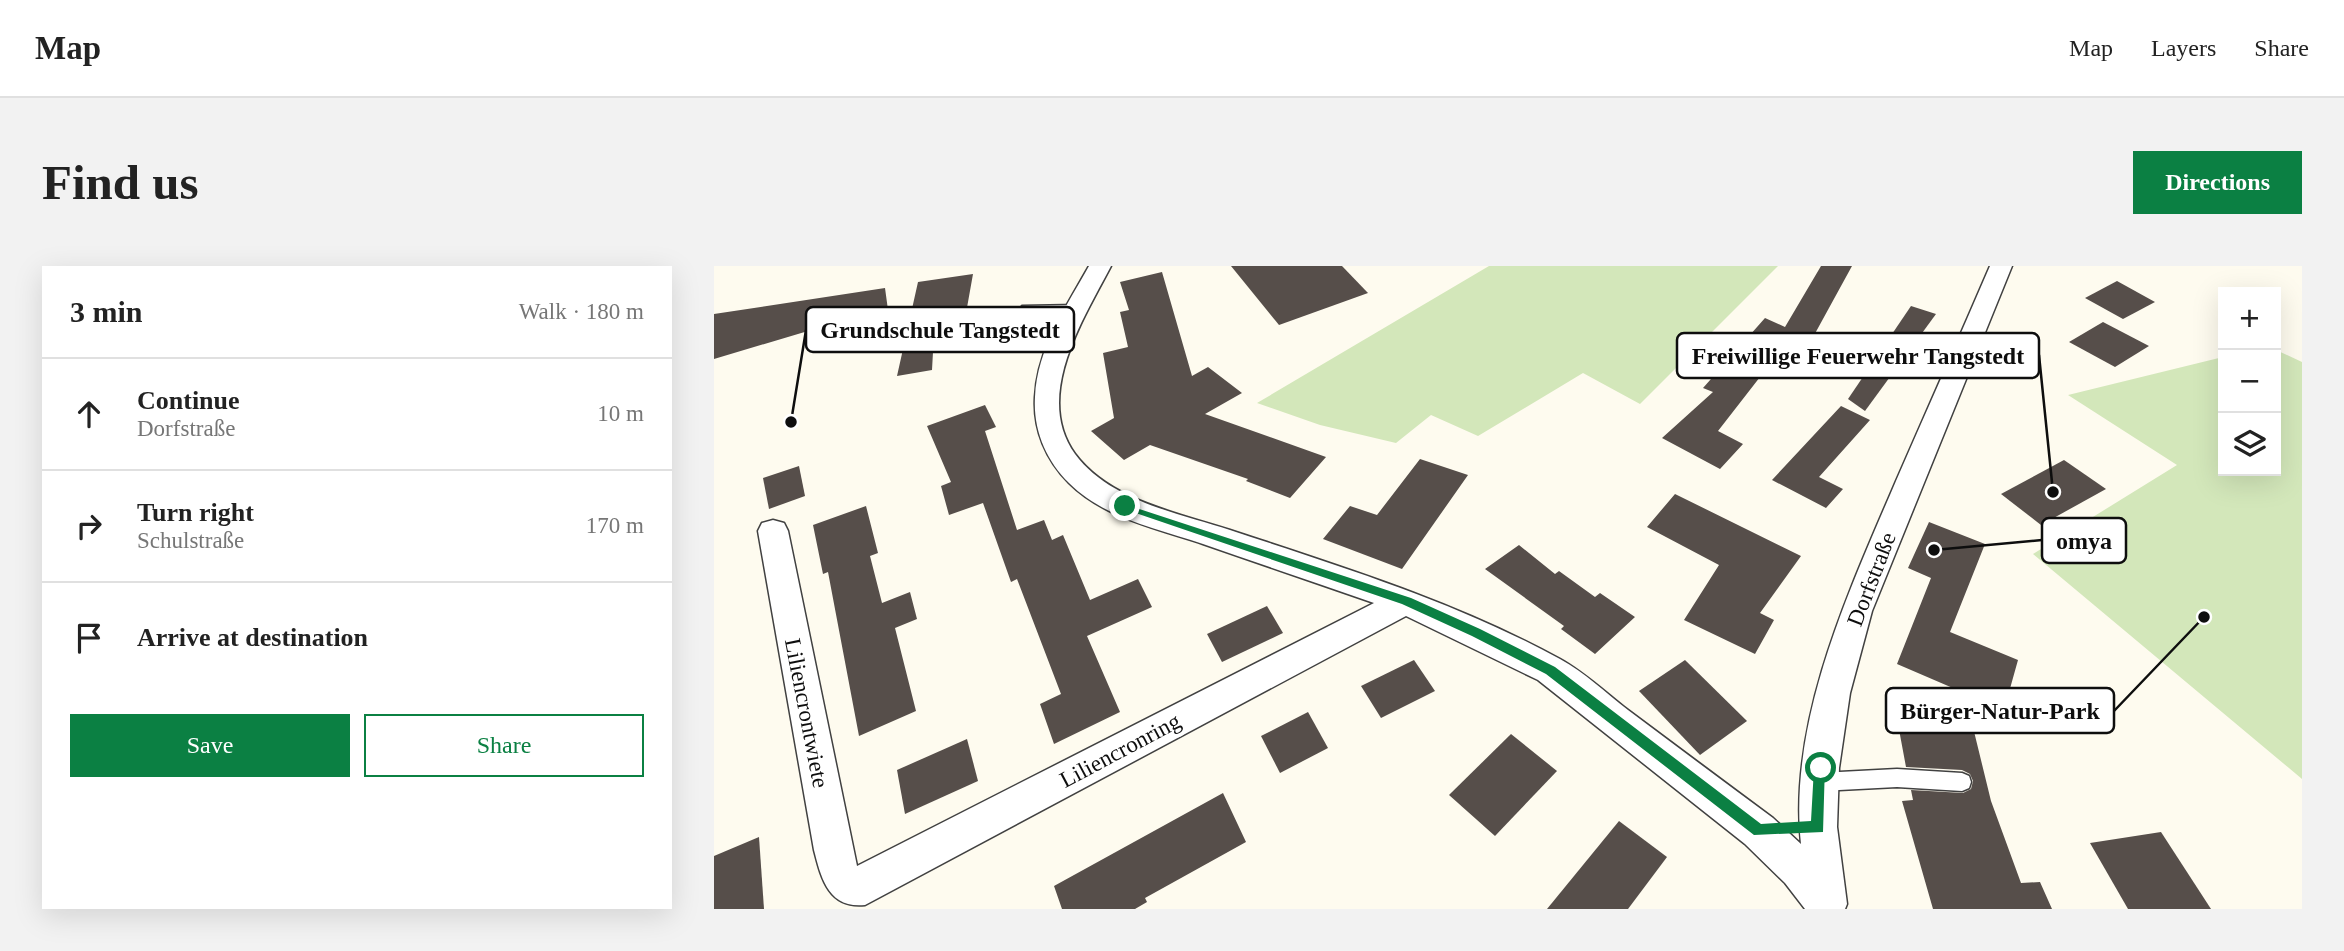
<!DOCTYPE html>
<meta charset="utf-8">
<style>
body{margin:0;font-family:"Times New Roman",serif;background:#f2f2f2;color:#222}
.controls{position:absolute;right:21px;top:21px;display:grid;overflow:hidden;border-radius:0px;box-shadow:0 7px 28px #0002}
.controls button{width:63px;height:63px;display:grid;place-items:center;padding:0;border:0;border-bottom:2px solid #e0e0e0;background:#fff;color:#222;font:35px sans-serif}
.stop{position:absolute;width:21px;height:21px;margin:-16px;border:5px solid #0b8043;border-radius:50%;background:#fff}
.stop.end{background:#0b8043;border-color:#fff;box-shadow:0 2px 7px #0008}
.list{margin:0;padding:0;list-style:none}
h2{display:flex;justify-content:space-between;align-items:center;height:91px;margin:0;padding:0 28px;font-size:30px}
h2 small{font-size:23px;font-weight:400;color:#767676}
.list li{display:grid;grid-template-columns:46px 1fr auto;gap:21px;align-items:center;box-sizing:border-box;height:112px;padding:0 28px;border-top:2px solid #e0e0e0}
.list b{display:block;font-size:26px;white-space:nowrap}
.list p{margin:0;font-size:23px;white-space:nowrap;color:#767676}
.list em{font-size:23px;font-style:normal;color:#767676}
.actions{display:flex;gap:14px;padding:21px 28px}
.actions a{flex:1;padding:16px 0;border:2px solid #0b8043;border-radius:0px;text-align:center;font-size:24px;color:#0b8043}
.actions .main{background:#0b8043;color:#fff}
.icon{flex:none;width:38px;height:38px;fill:none;stroke:currentColor;stroke-width:2;stroke-linecap:round;stroke-linejoin:round}
.map{position:relative;flex:none;width:1588px;height:643px;overflow:hidden;border-radius:0px}
header{display:flex;align-items:center;gap:42px;box-sizing:border-box;height:98px;padding:0 35px;background:#fff;border-bottom:2px solid #e0e0e0}
header strong{font-size:33px}
nav{display:flex;gap:38px;margin-inline-start:auto;font-size:24px}
.intro{display:flex;align-items:center;justify-content:space-between;box-sizing:border-box;height:168px;padding:0 42px}
h1{margin:0;font-size:49px}
.button{padding:18px 32px;border-radius:0px;background:#0b8043;color:#fff;font-size:24px;font-weight:700}
main{display:flex;gap:42px;padding:0 42px}
aside{flex:1;background:#fff;border-radius:0px;box-shadow:0 7px 28px #0002}
.map>svg:first-child{display:block}
.green{fill:#d3e7ba}
.building{fill:#564e4a}
.lines{fill:none;stroke-linecap:round;stroke-linejoin:round}
.lane-casing{stroke:#414141;stroke-width:3}
.street-casing{stroke:#414141;stroke-width:3}
.lane{fill:#fff;fill-rule:evenodd}
.street{fill:#fff;fill-rule:evenodd}
.route{fill:#0b8043}
.labels{text-anchor:middle;stroke-width:7;stroke-linejoin:round;paint-order:stroke}
.street-label{font-size:23px;fill:#0e0e0e;stroke:#fff}
.leader{fill:none;stroke:#0e0e0e;stroke-width:2.5}
.callout-dot{fill:#0e0e0e;stroke:#fff;stroke-width:2.5}
.callout{fill:#fff;stroke:#0e0e0e;stroke-width:2.5}
.callout-label{font-size:24px;text-anchor:middle;font-weight:bold;fill:#0e0e0e}
</style>
<header>
<strong>Map</strong>
<nav><a>Map</a><a>Layers</a><a>Share</a></nav>
</header>
<div class="intro"><h1>Find us</h1><a class="button">Directions</a></div>
<main>
<aside>
<h2>3 min<small>Walk · 180 m</small></h2>
<ul class="list">
<li><svg class="icon" aria-label="ahead" viewBox="0 0 24 24"><path d="M12 20V5M6 11l6-6 6 6"/></svg><div><b>Continue</b><p>Dorfstraße</p></div><em>10 m</em></li>
<li><svg class="icon" aria-label="right" viewBox="0 0 24 24"><path d="M7 20v-9h11M14 6l5 5-5 5"/></svg><div><b>Turn right</b><p>Schulstraße</p></div><em>170 m</em></li>
<li><svg class="icon" aria-label="arrive" viewBox="0 0 24 24"><path d="M6 21V4h12l-3 4 3 4H6"/></svg><div><b>Arrive at destination</b></div></li>
</ul>
<div class="actions"><a class="main">Save</a><a>Share</a></div>
</aside>
<div class="map">
<svg width="1588" height="643" viewBox="0 0 1588 643">
<rect width="100%" height="100%" fill="#fefbef"/>
<!-- green -->
<g class="green">
<polygon points="775,0 1064,0 926,138 869,107 764,170 717,149 682,177 606,159 543,137"/>
<polygon points="1562,84 1588,96 1588,513 1319,288 1463,199 1354,129 1509,91 1509,205 1562,205"/>
</g>
<!-- building -->
<g class="building">
<polygon points="517,0 628,0 654,27 565,59"/>
<polygon points="1107,0 1138,0 1098,73 1123,83 1102,104 1069,91 1065,96 1060,93 1004,165 1029,178 1006,203 948,172 999,126 989,122 1051,52 1071,61"/>
<polygon points="448,6 478,110 494,101 528,127 491,148 612,191 576,232 532,215 534,213 436,179 410,194 377,165 400,152 389,87 414,81 406,46 415,44 406,16"/>
<polygon points="259,8 249,64 233,67 229,84 219,86 218,104 183,110 204,16"/>
<polygon points="1403,15 1441,36 1409,53 1371,32"/>
<polygon points="171,22 174,44 109,55 109,58 94,65 0,93 0,48"/>
<polygon points="1197,40 1222,48 1151,145 1134,133"/>
<polygon points="1389,56 1435,80 1401,101 1355,76"/>
<polygon points="271,139 282,161 271,165 303,264 330,254 338,274 349,269 376,334 424,313 438,341 373,370 406,446 340,478 326,438 347,428 303,313 297,316 269,237 235,249 227,220 237,216 213,160"/>
<polygon points="1127,140 1156,154 1105,211 1129,223 1112,242 1058,214"/>
<polygon points="706,193 754,209 688,303 609,273 636,240 663,249"/>
<polygon points="1350,194 1392,223 1327,259 1287,228"/>
<polygon points="85,200 91,230 55,243 49,212"/>
<polygon points="961,228 1087,290 1046,347 1060,354 1041,388 970,354 1005,299 933,261"/>
<polygon points="152,240 164,287 156,290 168,337 196,326 203,353 181,362 202,445 145,470 114,306 109,308 99,259"/>
<polygon points="1215,256 1271,278 1236,366 1304,394 1290,444 1183,398 1217,312 1194,302"/>
<polygon points="805,279 841,308 845,305 881,331 886,327 921,351 881,388 847,363 850,360 771,303"/>
<polygon points="553,340 569,367 508,396 493,368"/>
<polygon points="700,394 721,425 667,452 647,420"/>
<polygon points="971,394 1033,455 986,489 925,425"/>
<polygon points="1181,442 1256,449 1277,535 1307,617 1326,616 1338,643 1219,643 1188,535 1199,534 1197,524 1249,527 1257,523 1259,515 1256,508 1248,504 1192,501"/>
<polygon points="594,446 614,482 566,507 547,470"/>
<polygon points="797,468 843,505 781,570 735,529"/>
<polygon points="253,473 264,515 191,548 183,504"/>
<polygon points="509,527 532,576 431,632 433,636 421,643 348,643 340,620"/>
<polygon points="905,555 953,591 914,643 833,643"/>
<polygon points="1447,566 1497,643 1414,643 1376,577"/>
<polygon points="45,571 50,643 0,643 0,590"/>
</g>
<g class="lines">
<defs>
<g id="lane">
<polygon points="363,39 367,40 367,46 316,47 301,71 347,71 351,72 351,78 293,79 287,75 308,40"/>
<polygon points="1183,503 1248,507 1255,510 1257,516 1255,522 1248,525 1183,521 1106,525 1099,522 1097,516 1099,510 1106,507"/>
</g>
<path id="street" d="M375,0h22c-27,52 -78,130 -36,188 35,47 103,59 155,76 112,37 226,72 330,129 24,13 46,34 68,51 48,36 96,72 145,108l28,26c-13,-123 48,-253 95,-363 31,-71 63,-143 94,-215h22l-140,345 -22,82 -11,75 -2,59 10,77 -2,5h-40l-20,-26 -40,-39 -207,-164 -132,-64 -541,289c-37,4 -44,-28 -51,-55l-56,-319 4,-8 11,-3 11,3 4,8 69,335 517,-263c-57,-20 -114,-39 -171,-59 -45,-15 -99,-26 -134,-61 -23,-23 -36,-53 -34,-86 2,-48 31,-90 54,-131z"/>
</defs>
<!-- lane casing -->
<use href="#lane" class="lane-casing"/>
<!-- street casing -->
<use href="#street" class="street-casing"/>
<!-- lane -->
<use href="#lane" class="lane"/>
<!-- street -->
<use href="#street" class="street"/>
</g>
<!-- route -->
<polygon class="route" points="407,237 697,332 766,363 841,401 1047,558 1097,555 1100,502 1102,498 1111,498 1109,566 1040,569 832,408 758,370 688,338 407,242"/>
<g class="labels">
<!-- street labels -->
<g class="street-label">
<text transform="translate(1157 313) rotate(-69)" y="8">Dorfstraße</text>
<text transform="translate(93 447) rotate(79)" y="8">Liliencrontwiete</text>
<text transform="translate(406 484) rotate(-28)" y="8">Liliencronring</text>
</g>
</g>
<!-- callouts -->
<path class="leader" d="M77 156L92 64M1339 226L1325 89M1220 284L1328 274M1490 351L1400 445"/>
<g class="callout-dot">
<circle cx="77" cy="156" r="7"/>
<circle cx="1339" cy="226" r="7"/>
<circle cx="1220" cy="284" r="7"/>
<circle cx="1490" cy="351" r="7"/>
</g>
<g class="callout">
<rect x="92" y="41" width="268" height="45" rx="7"/>
<rect x="963" y="67" width="362" height="45" rx="7"/>
<rect x="1328" y="252" width="84" height="45" rx="7"/>
<rect x="1172" y="422" width="228" height="45" rx="7"/>
</g>
<g class="callout-label">
<text x="226" y="72">Grundschule Tangstedt</text>
<text x="1144" y="98">Freiwillige Feuerwehr Tangstedt</text>
<text x="1370" y="283">omya</text>
<text x="1286" y="453">Bürger-Natur-Park</text>
</g>
</svg>
<div class="controls">
<button>+</button>
<button>−</button>
<button><svg class="icon" aria-label="layers" viewBox="0 0 24 24"><path d="M12 4l9 5-9 5-9-5zM3 14l9 5 9-5"/></svg></button>
</div>
<div class="stop" style="left:1107px;top:502px"></div>
<div class="stop end" style="left:411px;top:240px"></div>
</div>
</main>
